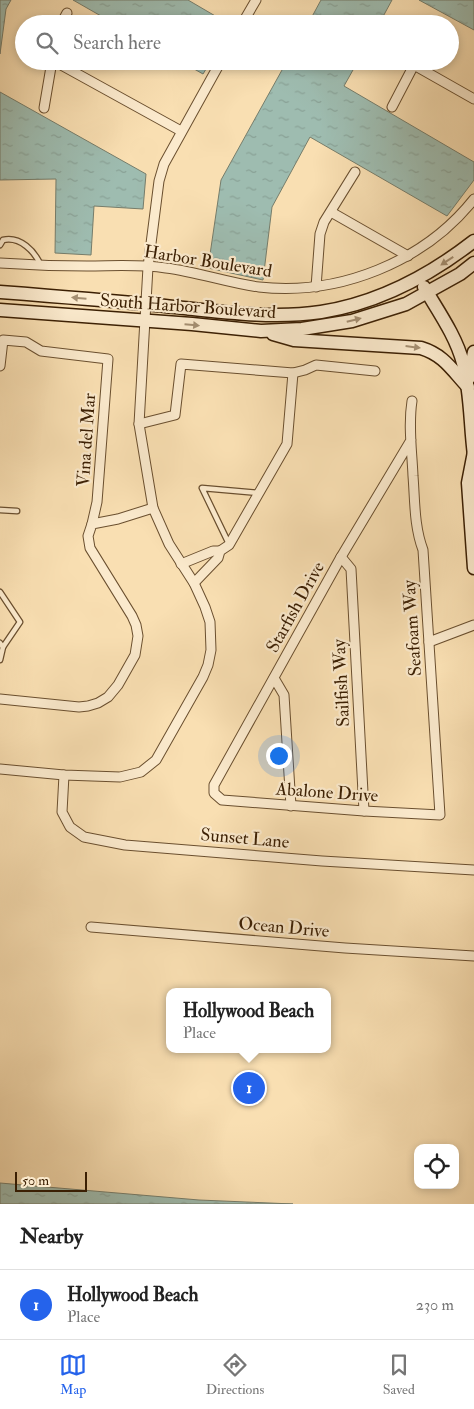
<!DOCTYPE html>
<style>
body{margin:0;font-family:"IM FELL Double Pica",serif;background:#f2f2f2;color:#222}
.controls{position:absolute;right:15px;bottom:15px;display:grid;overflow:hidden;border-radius:10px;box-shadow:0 2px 8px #0003}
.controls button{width:45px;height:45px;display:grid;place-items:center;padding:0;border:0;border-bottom:1px solid #e0e0e0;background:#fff;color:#222;font:25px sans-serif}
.scale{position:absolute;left:15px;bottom:12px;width:72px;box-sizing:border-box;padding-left:5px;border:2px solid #3b1f03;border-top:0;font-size:14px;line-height:18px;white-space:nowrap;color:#3b1f03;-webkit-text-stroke:4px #fbeacd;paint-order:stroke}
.you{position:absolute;left:278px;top:755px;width:18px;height:18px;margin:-12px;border:4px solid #fff;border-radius:50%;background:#1a73e8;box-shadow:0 0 0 8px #1a73e833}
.badge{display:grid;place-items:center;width:32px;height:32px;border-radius:50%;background:#2563eb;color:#fff;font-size:16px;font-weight:700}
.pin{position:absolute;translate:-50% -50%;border:2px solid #fff;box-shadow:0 1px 5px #0006}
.popup{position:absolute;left:166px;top:988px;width:165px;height:65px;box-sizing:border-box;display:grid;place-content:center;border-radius:10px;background:#fff;filter:drop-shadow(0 1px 4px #0005);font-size:16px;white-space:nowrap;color:#767676}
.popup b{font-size:19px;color:#222}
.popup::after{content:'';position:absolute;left:50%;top:100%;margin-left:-10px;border:10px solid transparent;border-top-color:#fff}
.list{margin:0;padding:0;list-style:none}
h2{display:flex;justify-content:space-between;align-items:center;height:65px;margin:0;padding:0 20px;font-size:21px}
h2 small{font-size:16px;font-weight:400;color:#767676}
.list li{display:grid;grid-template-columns:32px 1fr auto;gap:15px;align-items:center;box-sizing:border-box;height:70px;padding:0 20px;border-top:1px solid #e0e0e0}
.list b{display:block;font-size:19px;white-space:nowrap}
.list p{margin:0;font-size:16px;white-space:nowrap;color:#767676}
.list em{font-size:16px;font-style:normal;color:#767676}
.icon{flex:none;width:28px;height:28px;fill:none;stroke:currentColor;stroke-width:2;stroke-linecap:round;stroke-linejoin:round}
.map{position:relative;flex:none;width:474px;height:1204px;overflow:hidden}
.search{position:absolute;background:#fff;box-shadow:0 2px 8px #0003;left:15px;right:15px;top:15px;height:55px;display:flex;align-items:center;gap:12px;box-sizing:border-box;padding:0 18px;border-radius:28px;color:#767676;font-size:19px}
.sheet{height:135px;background:#fff}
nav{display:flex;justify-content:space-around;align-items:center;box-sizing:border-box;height:70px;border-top:1px solid #e0e0e0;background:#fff;font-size:14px;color:#767676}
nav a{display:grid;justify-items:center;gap:2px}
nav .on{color:#2563eb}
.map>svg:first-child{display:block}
.water{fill:url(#water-ripples);stroke:#767d6b}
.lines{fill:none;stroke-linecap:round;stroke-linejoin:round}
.lane-casing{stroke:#6a4f2f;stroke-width:7}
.street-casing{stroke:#6a4f2f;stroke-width:11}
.secondary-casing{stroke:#3b1f03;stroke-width:15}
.lane{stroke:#fbeacd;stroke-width:4.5}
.street{stroke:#fbeacd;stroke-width:9}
.secondary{stroke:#fbeacd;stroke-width:12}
.oneway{fill:#a58f72}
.labels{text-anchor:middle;stroke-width:4.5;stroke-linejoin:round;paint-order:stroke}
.street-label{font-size:18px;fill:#3b1f03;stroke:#fbeacd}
</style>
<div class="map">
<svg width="474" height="1204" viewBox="0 0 474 1204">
<defs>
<pattern id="water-ripples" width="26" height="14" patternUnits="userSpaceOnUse" patternTransform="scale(1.25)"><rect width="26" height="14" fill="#9ebcb0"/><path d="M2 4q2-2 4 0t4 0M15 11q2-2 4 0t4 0" fill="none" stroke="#89a196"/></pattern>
</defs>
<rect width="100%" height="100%" fill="#f9dfb2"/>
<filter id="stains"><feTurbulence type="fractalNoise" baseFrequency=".004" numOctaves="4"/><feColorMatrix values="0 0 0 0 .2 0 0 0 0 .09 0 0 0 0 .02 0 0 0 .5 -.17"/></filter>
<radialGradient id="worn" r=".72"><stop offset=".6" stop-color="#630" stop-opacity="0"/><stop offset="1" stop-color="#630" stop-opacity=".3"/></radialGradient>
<!-- water -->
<g class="water">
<polygon points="0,0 11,0 6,9 0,54"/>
<polygon points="73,0 188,0 229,24 115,24"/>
<polygon points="321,0 392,0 379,24 308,24"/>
<polygon points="419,0 474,0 474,30"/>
<polygon points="180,61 211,61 203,74"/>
<polygon points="287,61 358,61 344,86 474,162 474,180 447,216 310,137 272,207 263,280 208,268 221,180"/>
<polygon points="0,92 146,174 143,209 94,206 91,255 55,253 56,179 0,180"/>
<polygon points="0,1183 199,1200 293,1204 0,1204"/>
</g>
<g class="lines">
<defs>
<g id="lane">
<path d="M0,245l3,-5c17,-4 32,11 38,26"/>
<polyline points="0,510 17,511"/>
<polyline points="229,544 202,488 259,493"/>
<polyline points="0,592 20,622 3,647"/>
<polyline points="0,643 3,647 0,660"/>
</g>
<g id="street">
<polyline points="61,24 67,13"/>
<polyline points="242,24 256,0"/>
<polyline points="439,24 439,23"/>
<polyline points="54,61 181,131"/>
<polyline points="414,65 474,99"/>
<polyline points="392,107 416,61"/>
<polyline points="44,108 52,61"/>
<polyline points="331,212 408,256"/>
<path d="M0,263c29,2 58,3 87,3 26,0 53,-2 79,2 32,4 62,15 93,19 80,9 165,-25 215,-88"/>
<polyline points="316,287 320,234 324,222 355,172"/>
<polyline points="0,366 3,340 26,342 41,351 108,359 97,502 92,524"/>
<polyline points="139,424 175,415 181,364 293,373 305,370 316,365 375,371"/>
<path d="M411,440l-70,117 -127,228v8l8,7 142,11 76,4 -17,-265c-9,-24 -8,-49 -10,-74 -1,-25 -5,-50 -1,-75"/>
<polyline points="341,557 351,569 364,811"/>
<polyline points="181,564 213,551 220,551"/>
<polyline points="194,583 218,558 220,551 229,545 287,444 293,373"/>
<polyline points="429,642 474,625"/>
<polyline points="274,678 284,695 291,806"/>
<polyline points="0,699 79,707 88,706 98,703 108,697 118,685 135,655 138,636 136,625 132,616 90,548 88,536 92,524 118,519 153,508"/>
<polyline points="0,769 64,775 120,777 141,772 156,760 203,677 208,665 211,650 210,622 205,607 194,583 169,544 153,508 139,424 148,267 159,181 164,164 221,61"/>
<polyline points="64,775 62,812 70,827 84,837 125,845 322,861 474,870"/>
<polyline points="91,927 345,948 474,956"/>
</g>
<g id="secondary">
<path d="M424,287c14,24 32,49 39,76 8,30 7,62 11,92"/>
<path d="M0,292c52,4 103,8 155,13 54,5 112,15 166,7 57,-9 108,-36 153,-71"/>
<polyline points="0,310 192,324 261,331 302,329 352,321 406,304 460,274 474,263"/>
<path d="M273,334l21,6 127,8c23,7 31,22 47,39"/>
<polyline points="469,378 474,352"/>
<polyline points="474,452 468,483 474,568"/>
</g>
</defs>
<!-- lane casing -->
<use href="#lane" class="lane-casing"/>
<!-- street casing -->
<use href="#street" class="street-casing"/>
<!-- secondary casing -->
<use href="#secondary" class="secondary-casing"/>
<!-- lane -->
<use href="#lane" class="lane"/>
<!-- street -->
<use href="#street" class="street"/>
<!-- secondary -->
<use href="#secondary" class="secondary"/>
</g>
<!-- one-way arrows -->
<defs><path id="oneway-solid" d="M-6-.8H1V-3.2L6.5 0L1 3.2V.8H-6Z" transform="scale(1.25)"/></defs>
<g class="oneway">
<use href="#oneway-solid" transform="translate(447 261) rotate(147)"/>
<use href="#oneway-solid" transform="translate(79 298) rotate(-175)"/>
<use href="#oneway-solid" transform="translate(354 320) rotate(-14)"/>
<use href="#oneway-solid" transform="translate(192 325) rotate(5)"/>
<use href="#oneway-solid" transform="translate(413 347) rotate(7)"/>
</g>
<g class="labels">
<!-- street labels -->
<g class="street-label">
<text transform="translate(208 261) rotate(9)" y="6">Harbor Boulevard</text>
<text transform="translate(188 306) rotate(4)" y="6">South Harbor Boulevard</text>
<text transform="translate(86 440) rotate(-86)" y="6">Vina del Mar</text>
<text transform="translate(295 607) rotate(-61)" y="6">Starfish Drive</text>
<text transform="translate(412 628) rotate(-94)" y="6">Seafoam Way</text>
<text transform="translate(341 683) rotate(-93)" y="6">Sailfish Way</text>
<text transform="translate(327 792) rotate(4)" y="6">Abalone Drive</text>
<text transform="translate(245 838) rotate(5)" y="6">Sunset Lane</text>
<text transform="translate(284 927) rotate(5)" y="6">Ocean Drive</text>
</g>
</g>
<rect width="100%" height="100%" filter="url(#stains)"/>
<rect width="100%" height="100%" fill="url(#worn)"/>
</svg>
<div class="controls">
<button><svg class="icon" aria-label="locate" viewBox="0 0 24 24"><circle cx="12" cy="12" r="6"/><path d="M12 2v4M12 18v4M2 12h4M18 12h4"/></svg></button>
</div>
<div class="scale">50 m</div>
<div class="you"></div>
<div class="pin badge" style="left:249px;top:1088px">1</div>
<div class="popup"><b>Hollywood Beach</b>Place</div>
<div class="search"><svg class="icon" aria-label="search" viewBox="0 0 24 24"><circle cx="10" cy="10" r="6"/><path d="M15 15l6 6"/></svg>Search here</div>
</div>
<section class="sheet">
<h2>Nearby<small></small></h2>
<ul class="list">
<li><span class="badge">1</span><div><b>Hollywood Beach</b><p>Place</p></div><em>230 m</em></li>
</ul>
</section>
<nav>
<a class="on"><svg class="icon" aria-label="map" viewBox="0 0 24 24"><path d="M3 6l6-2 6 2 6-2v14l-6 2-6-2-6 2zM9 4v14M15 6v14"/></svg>Map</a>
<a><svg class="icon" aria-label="directions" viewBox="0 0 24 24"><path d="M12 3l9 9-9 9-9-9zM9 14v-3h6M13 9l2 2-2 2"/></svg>Directions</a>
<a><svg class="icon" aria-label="saved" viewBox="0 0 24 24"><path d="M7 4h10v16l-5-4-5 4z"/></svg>Saved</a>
</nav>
